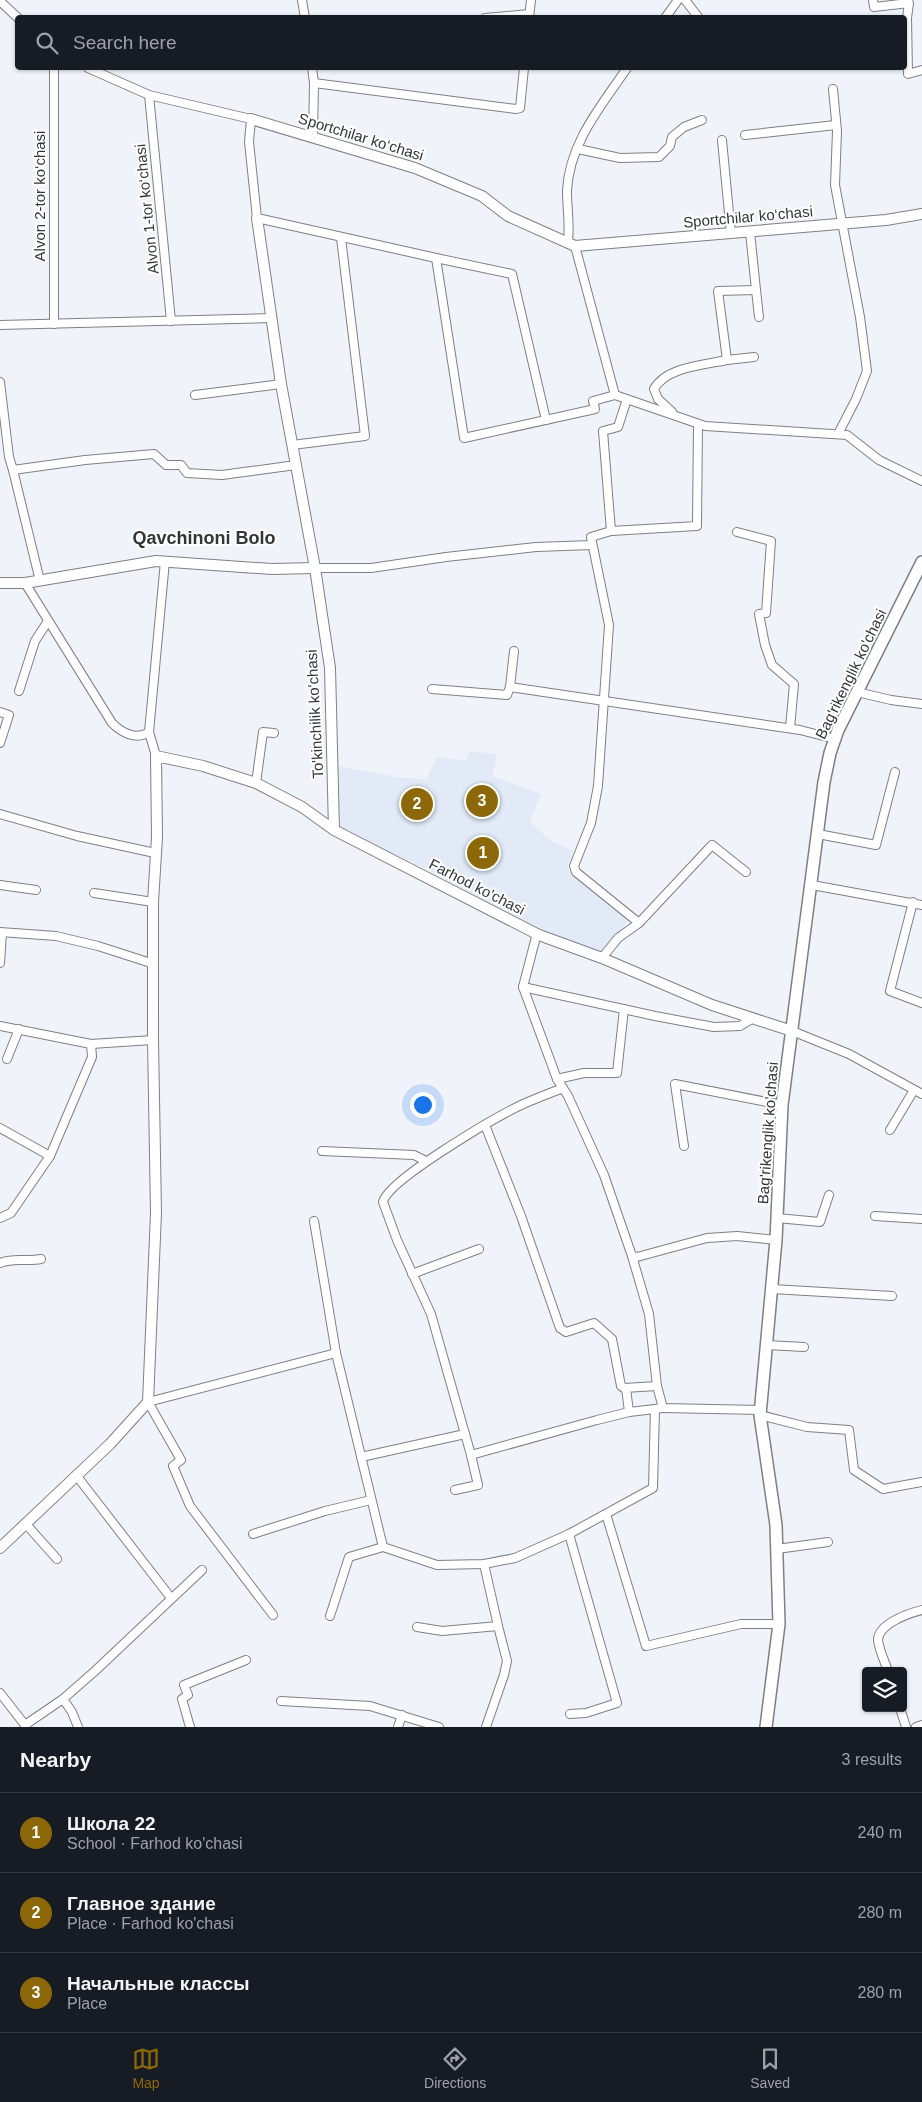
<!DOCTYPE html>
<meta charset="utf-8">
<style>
body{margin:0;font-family:Arial,sans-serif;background:#20242c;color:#f1f3f6}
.controls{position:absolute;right:15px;bottom:15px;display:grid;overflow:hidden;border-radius:5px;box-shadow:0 1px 4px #0004}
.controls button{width:45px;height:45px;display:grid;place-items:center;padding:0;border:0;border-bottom:1px solid #363941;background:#171b24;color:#f1f3f6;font:25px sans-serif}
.you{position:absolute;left:422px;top:1104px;width:18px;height:18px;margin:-12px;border:4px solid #fff;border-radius:50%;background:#1a73e8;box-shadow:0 0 0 8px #1a73e833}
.badge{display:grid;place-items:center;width:32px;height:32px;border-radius:50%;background:#8c6809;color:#fff;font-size:16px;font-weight:700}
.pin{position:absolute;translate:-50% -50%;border:2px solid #fff;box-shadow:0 1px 5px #0006}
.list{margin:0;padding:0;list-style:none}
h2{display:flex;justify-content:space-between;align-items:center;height:65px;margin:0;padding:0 20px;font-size:21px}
h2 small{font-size:16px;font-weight:400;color:#9ea1a6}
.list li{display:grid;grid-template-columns:32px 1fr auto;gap:15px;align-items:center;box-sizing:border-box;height:80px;padding:0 20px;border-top:1px solid #363941}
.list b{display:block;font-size:19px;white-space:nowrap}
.list p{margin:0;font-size:16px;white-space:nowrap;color:#9ea1a6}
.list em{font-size:16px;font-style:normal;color:#9ea1a6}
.icon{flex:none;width:28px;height:28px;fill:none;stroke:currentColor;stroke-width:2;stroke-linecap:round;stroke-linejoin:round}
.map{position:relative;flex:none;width:922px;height:1727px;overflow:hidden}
.search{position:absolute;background:#171b24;box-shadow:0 1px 4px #0004;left:15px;right:15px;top:15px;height:55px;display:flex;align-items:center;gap:12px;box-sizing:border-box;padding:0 18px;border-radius:5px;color:#9ea1a6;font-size:19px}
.sheet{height:305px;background:#171b24}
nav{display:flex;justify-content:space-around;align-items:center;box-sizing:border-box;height:70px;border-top:1px solid #363941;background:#171b24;font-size:14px;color:#9ea1a6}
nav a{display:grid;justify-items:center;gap:2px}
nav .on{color:#8c6809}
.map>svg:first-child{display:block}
.built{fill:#e1eaf6}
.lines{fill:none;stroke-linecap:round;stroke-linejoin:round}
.minor-casing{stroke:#7c8185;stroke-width:10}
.tertiary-casing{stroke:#7c8185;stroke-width:12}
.secondary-casing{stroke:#7c8185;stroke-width:14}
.minor{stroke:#fff;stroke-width:8}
.tertiary{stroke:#fff;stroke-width:10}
.secondary{stroke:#fff;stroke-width:11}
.labels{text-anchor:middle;stroke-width:4;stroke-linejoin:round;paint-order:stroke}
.street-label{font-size:15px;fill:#333537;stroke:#fff}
.quarter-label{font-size:18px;font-weight:bold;fill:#333537;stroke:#fff}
</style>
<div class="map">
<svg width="922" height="1727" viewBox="0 0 922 1727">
<rect width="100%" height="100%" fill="#f0f4fa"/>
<!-- built -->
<polygon class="built" points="469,751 497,754 493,776 541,794 530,822 550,840 573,851 567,869 629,919 602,954 548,933 501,911 427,869 337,827 338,766 402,778 426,779 437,757 466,761"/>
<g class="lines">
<defs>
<g id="minor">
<polyline points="302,0 305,18"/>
<polyline points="685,0 699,18"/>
<polyline points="873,0 874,7 909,3 907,18 908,74 922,70"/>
<polyline points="0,1 18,18"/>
<polyline points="485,18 529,14"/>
<polyline points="529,18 531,0"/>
<polyline points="665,18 678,0"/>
<polyline points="88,68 149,95 251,119 249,142 257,218 436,258 464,438 595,409 593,401 615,395 705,426 847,435 879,460 922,481"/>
<polyline points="312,68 314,83 516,109 520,108 524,68"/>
<polyline points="833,89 837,131 835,185 860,317 867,371 856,399 838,434"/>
<polyline points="149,95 171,321"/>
<polyline points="745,135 836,125"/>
<polyline points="313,138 314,83"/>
<polyline points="722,140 731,234"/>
<polyline points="578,149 620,158 659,157 670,146 672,137 684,127 702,120"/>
<path d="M568,241c2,-17 -1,-33 -1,-50 2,-48 35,-86 60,-123"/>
<polyline points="575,246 615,395"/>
<polyline points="436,258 512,274 546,420"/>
<polyline points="756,290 759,317"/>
<polyline points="54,324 54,68"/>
<polyline points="0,325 272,318"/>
<polyline points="727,360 754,357"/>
<polyline points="0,382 9,457 13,470 85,460 154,454 166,465 181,465 187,473 222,475 296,465"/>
<polyline points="195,395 281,384"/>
<path d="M672,412l-14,-13 -4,-10c12,-22 50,-24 73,-29l-9,-69 38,-1 -6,-58"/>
<polyline points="292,445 365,436 341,238"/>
<polyline points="13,470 40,581"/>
<polyline points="611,531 603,431 618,427 627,399"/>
<polyline points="737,532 771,541 766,613 759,614 765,645 772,665 794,684 790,728"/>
<polyline points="315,568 371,568 446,557 536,547 592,545"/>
<path d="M25,583l87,140c9,9 24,18 37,9"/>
<polyline points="510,687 514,651"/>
<polyline points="432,689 507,695 510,687 800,730 835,739"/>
<polyline points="19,691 35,641 48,621"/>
<polyline points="857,692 891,700 922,704"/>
<polyline points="0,712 9,715 0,743"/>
<polyline points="156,756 149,732 165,561"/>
<polyline points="256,783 263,732 274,733"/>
<polyline points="0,814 77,836 155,853"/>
<polyline points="818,834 876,845 895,772"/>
<polyline points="0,885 36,890"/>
<polyline points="812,885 922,905"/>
<polyline points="94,893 153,902"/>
<polyline points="913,902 890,991 922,1003"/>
<polyline points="639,923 576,872 574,866 591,823 598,786 609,625 591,537 611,531 697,526 698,424"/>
<polyline points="0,932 56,936 98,946 154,964"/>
<polyline points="537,933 523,987 557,1079 568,1096 604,1175 632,1256 637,1257 707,1238 737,1236 776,1240"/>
<polyline points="602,958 618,938 639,923 712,845 746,872"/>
<polyline points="0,963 2,933"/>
<polyline points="523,987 655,1016 714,1027 740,1026 753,1018"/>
<polyline points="0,1026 91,1044 153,1040"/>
<polyline points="792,1031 849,1054 922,1094"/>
<polyline points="7,1059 19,1029"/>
<polyline points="557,1079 584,1073 617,1073 624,1009"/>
<path d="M563,1088c-15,6 -32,12 -46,19 -24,12 -129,73 -134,95l14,38 34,74 40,141 126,-35 32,-8 26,-3"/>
<polyline points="485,1125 521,1216 560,1328 566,1332 594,1323 612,1339 621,1386 624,1388 657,1386"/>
<polyline points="0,1128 50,1156"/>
<polyline points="890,1130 914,1090"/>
<polyline points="684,1146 675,1084 782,1105"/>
<polyline points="322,1151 414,1155 426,1161"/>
<polyline points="875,1216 922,1219"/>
<polyline points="0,1218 11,1213 50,1156 92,1057 91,1044"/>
<polyline points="777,1218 820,1222 829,1195"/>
<polyline points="314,1221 336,1353 383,1547 437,1565 484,1564 515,1558 569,1534"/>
<polyline points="632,1256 649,1314 657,1386 663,1408 761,1410"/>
<path d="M0,1263c14,-6 26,-1 41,-4"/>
<polyline points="412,1274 479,1249"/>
<polyline points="772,1289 892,1296"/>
<polyline points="767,1345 804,1347"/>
<polyline points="626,1388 629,1412"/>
<polyline points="760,1415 807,1427 849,1430 854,1470 883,1489 922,1482"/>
<polyline points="361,1457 465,1434"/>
<polyline points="76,1475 171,1598"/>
<polyline points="455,1490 478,1485 471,1455"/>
<polyline points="606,1514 646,1646 741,1624 779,1624"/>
<polyline points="25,1523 57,1559"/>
<polyline points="253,1534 325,1511 371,1500"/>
<polyline points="777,1549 828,1542"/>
<polyline points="273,1615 190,1506 173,1466 181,1460 148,1402 336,1353"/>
<polyline points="330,1616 349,1557 383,1547"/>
<polyline points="417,1627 442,1631 498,1626 484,1564"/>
<path d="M888,1671c-3,-9 -9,-21 -10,-31 0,-16 31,-27 44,-30"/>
<polyline points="0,1693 25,1725 63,1699 95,1671 202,1570"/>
<polyline points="63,1699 72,1712 78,1727"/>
<polyline points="281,1701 370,1706 439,1727"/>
<polyline points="900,1708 906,1727"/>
<polyline points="570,1714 586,1713 617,1703 569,1534 653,1488 655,1409 663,1408"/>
<polyline points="190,1727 182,1699 188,1695 184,1685 246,1660"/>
<polyline points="398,1727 402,1715"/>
<polyline points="486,1727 504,1675 507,1661 498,1626"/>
<polyline points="916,1727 922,1725"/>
</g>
<g id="tertiary">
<polyline points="251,119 415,168 482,196 508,216 575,246 886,220 922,214"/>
<polyline points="257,218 281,384 315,568 330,668 334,830"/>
<polyline points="0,583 25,583 156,561 272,569 315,568"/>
<polyline points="0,1548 110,1444 148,1402 156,1213 153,1040 153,902 157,837 156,756 203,766 256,783 302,807 334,830 539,935 602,958 712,1005 792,1031"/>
</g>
<polyline id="secondary" points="766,1727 779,1624 776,1525 760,1415 776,1240 782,1105 824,782 830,753 838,730 922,562"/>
</defs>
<!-- minor casing -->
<use href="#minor" class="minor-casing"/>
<!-- tertiary casing -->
<use href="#tertiary" class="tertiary-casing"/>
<!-- secondary casing -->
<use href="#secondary" class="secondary-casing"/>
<!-- minor -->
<use href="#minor" class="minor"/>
<!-- tertiary -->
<use href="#tertiary" class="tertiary"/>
<!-- secondary -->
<use href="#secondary" class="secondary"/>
</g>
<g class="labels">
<!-- street labels -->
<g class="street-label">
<text transform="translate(361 137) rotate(17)" y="5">Sportchilar ko‘chasi</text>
<text transform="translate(40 196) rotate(-90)" y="5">Alvon 2-tor ko‘chasi</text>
<text transform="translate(147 209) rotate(-96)" y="5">Alvon 1-tor ko‘chasi</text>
<text transform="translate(748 217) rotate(-5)" y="5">Sportchilar ko‘chasi</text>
<text transform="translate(851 674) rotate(-64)" y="5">Bag'rikenglik ko'chasi</text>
<text transform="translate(315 714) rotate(-93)" y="5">To'kinchilik ko'chasi</text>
<text transform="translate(477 887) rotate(27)" y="5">Farhod ko'chasi</text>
<text transform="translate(768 1133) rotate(-86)" y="5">Bag'rikenglik ko'chasi</text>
</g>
<!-- quarter labels -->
<g class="quarter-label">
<text x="204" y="544">Qavchinoni Bolo</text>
</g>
</g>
</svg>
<div class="controls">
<button><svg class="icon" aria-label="layers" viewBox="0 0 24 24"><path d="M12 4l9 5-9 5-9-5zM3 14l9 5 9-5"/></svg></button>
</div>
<div class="you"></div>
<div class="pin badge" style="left:483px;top:853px">1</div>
<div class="pin badge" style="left:417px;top:804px">2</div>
<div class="pin badge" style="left:482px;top:801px">3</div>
<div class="search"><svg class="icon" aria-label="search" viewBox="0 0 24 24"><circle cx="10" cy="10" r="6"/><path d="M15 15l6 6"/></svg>Search here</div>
</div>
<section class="sheet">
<h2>Nearby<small>3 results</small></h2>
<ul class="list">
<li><span class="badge">1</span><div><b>Школа 22</b><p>School · Farhod ko'chasi</p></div><em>240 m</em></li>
<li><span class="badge">2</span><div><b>Главное здание</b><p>Place · Farhod ko'chasi</p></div><em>280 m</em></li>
<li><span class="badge">3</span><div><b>Начальные классы</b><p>Place</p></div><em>280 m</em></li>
</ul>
</section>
<nav>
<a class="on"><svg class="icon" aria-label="map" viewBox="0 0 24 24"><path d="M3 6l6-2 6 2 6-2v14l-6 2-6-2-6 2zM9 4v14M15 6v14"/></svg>Map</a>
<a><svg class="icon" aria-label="directions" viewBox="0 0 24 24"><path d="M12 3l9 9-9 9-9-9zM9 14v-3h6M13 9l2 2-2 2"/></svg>Directions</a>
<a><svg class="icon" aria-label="saved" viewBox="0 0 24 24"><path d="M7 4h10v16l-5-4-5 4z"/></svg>Saved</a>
</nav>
